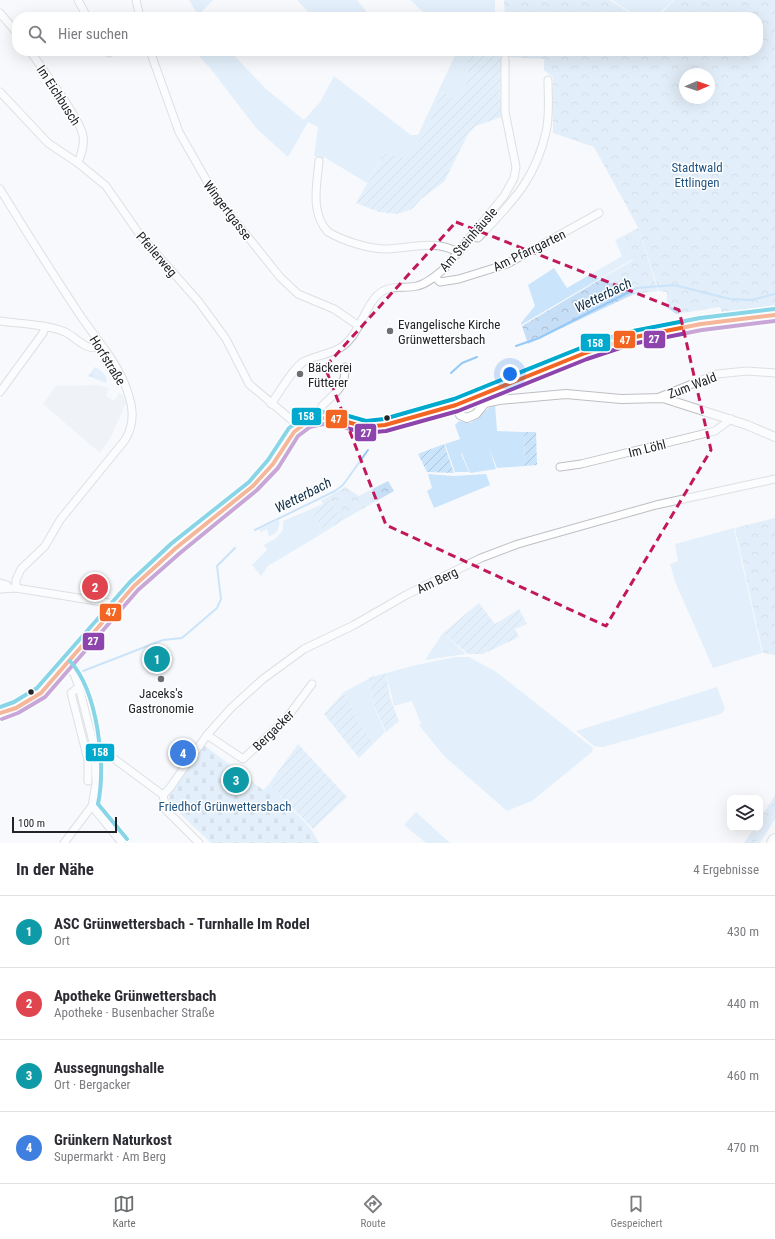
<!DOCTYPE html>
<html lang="de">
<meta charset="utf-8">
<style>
body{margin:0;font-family:"Roboto Condensed",sans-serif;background:#f2f2f3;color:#2b2b33}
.controls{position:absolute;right:12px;bottom:12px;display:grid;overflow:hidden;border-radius:8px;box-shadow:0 4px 16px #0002}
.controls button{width:36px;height:36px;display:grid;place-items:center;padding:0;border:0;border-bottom:1px solid #e1e1e2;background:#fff;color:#2b2b33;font:20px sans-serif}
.compass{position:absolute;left:679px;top:68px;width:36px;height:36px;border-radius:50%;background:#fff;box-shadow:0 4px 16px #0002;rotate:88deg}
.scale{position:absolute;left:12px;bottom:10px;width:105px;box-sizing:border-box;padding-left:4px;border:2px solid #212528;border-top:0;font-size:11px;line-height:14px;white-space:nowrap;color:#212528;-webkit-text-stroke:3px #fff;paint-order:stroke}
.you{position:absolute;left:510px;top:374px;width:14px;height:14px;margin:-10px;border:3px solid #fff;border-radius:50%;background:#1a73e8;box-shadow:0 0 0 6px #1a73e833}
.badge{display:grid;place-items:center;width:26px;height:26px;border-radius:50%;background:#6c6f72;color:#fff;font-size:13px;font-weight:700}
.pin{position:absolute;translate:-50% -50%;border:2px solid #fff;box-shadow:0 1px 4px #0006}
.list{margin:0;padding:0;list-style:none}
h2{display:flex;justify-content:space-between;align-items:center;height:52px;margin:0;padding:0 16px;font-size:17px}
h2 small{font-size:13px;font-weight:400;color:#7c7c81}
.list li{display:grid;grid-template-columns:26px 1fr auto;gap:12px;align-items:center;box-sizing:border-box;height:72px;padding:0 16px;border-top:1px solid #e1e1e2}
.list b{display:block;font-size:15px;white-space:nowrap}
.list p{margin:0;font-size:13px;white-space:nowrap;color:#7c7c81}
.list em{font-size:13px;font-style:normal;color:#7c7c81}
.icon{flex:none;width:22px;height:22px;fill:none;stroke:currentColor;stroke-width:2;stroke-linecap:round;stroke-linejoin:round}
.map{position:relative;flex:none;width:775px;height:843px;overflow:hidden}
.search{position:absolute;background:#fff;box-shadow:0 4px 16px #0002;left:12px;right:12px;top:12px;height:44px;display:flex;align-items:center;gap:10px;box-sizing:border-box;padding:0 14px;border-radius:16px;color:#7c7c81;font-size:15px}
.sheet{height:340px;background:#fff}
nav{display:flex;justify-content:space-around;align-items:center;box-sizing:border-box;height:56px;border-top:1px solid #e1e1e2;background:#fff;font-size:11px;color:#7c7c81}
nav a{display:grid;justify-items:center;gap:2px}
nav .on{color:#6c6f72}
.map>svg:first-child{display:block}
.built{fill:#e4ecf4}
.grass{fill:#cae4fb}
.forest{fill:url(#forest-crowns);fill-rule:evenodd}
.cemetery{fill:url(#cemetery-stones)}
.park{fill:url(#park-tufts)}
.garden{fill:url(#garden-furrows)}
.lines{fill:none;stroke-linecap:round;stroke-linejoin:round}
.stream{stroke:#95c9f8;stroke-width:2}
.minor-casing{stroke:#bdc0c2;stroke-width:9}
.tertiary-casing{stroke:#bdc0c2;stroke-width:10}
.secondary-casing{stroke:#bdc0c2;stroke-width:11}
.motorway-casing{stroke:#bdc0c2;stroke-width:14}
.minor{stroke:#fefeff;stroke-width:7}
.tertiary{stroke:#fefeff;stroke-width:8}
.secondary{stroke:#fefeff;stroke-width:9}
.motorway{stroke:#fefeff;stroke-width:12}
.bus-1-casing{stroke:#fff;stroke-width:7}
.bus-2-casing{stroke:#fff;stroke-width:7}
.bus-3-casing{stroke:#fff;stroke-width:7}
.bus-1{stroke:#f26522;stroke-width:4}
.bus-2{stroke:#8e44ad;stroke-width:4}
.bus-3{stroke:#00a9ce;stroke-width:4}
.marked{fill:none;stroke:#c2185b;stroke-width:3;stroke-dasharray:8 5;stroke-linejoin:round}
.poi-dot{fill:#6c6f72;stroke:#fff;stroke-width:1.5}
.bus-dot{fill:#212528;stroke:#fff;stroke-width:1.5}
.labels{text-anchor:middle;stroke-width:3;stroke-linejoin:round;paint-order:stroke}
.street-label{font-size:13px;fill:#212528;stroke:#fff}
.park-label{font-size:13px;fill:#245783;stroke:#fff}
.poi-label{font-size:13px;fill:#212528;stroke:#fff;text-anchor:start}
.water-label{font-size:14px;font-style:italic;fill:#0f2f49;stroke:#fff}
.line-badge{stroke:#fff;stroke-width:1.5}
.badge-label{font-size:11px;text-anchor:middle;font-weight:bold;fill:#fff}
</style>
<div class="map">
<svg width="775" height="843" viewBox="0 0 775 843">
<defs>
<pattern id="forest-crowns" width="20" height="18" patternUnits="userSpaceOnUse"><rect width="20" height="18" fill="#c7dff6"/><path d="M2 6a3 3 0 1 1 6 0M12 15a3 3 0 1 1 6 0" fill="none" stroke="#abbfd3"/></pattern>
<pattern id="cemetery-stones" width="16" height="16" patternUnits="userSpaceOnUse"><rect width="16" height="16" fill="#cae4fb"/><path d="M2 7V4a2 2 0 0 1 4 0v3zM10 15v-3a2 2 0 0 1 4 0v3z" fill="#adc3d7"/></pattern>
<pattern id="park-tufts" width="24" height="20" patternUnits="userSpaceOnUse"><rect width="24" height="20" fill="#cae4fb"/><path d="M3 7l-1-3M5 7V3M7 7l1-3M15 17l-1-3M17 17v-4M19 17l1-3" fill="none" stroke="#adc3d7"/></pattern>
<pattern id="garden-furrows" width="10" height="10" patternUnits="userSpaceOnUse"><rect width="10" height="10" fill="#cae4fb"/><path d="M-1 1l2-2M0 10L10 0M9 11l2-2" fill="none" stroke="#adc3d7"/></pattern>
</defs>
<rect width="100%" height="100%" fill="#f7f9fc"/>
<!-- built -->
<polygon class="built" points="96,385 109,388 106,396 114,401 119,393 123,395 126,403 111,437 100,453 43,404 56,386"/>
<!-- grass -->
<g class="grass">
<polygon points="189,0 213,0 198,15"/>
<polygon points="297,0 357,0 370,16 313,17"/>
<polygon points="410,0 495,0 495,17 429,17"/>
<path d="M612,0h61c-24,27 -35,18 -61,0z"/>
<path d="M194,51h36l36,38 38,31 16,-18 14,-26 77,59h7l39,-84h10l1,26 -8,23 -18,-8c-11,25 -17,48 -37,66l-20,-6 -18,31 -43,-26v2l-10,-3 4,-29 -10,-5 -20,35 -31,-28 -47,-61z"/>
<polygon points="625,235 633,259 521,325 521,323 535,306 528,285 554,268 567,288 622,256 615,240"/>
<path d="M495,404l2,27 27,1 1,34 -28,2 -8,-20 7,21 -26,4 -8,-19 2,-2 -3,2 8,18h-14l-10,-28 15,-5 -5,-14 4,-4 11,2c10,-5 15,-14 25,-19z"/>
<polygon points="428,474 453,476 486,474 490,485 434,508 427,491 432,488"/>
<polygon points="311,509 323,533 268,566 261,576 252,565 267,550 264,545 276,538 283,530 283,521"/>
<path d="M279,520c1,9 -2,13 -10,17l-2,-8 -6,3 -2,-2z"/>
<polygon points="734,528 762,653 713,668 676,584 670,564 678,561 675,544"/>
<polygon points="443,633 466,654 425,660"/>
<polygon points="455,657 469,657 495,671 593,748 592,752 532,801 507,811 444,756 419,725 421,724 412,701 394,706 386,673 416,665"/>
<polygon points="368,679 374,707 385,732 374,743 359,722 344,692"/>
<polygon points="717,687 725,709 721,714 603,747 594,746 576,731"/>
<polygon points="416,812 450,843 426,843 404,825"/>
<polygon points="775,812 775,819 760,843 755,843"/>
</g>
<!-- forest -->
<g class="forest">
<polygon points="504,0 610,0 634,16 638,17 505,17"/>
<path d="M674,0h101v309l-53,4 -2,-6 -44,7 -9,-7v-15l-8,-1 -21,-64 -44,-80 -41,-14v-56l-9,-7v-11l-35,-2 -1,-6h250v-34h-107l10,-3zM685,74h24v24h-24z"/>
<polygon points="638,228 658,291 634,294 528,344 522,326 633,260 625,235"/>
<polygon points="388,481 394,491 343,520 328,497 345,487 359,496"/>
<polygon points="775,518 775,655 763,653 735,528"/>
<polygon points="775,795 775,812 755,843 744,843 754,828 760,828 760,819"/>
</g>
<!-- cemetery -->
<polygon class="cemetery" points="204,745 263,790 269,784 311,829 319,843 211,843 169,803 169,796"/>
<!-- park -->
<path class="park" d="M95,367c6,3 9,6 12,12l-1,4 -18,-7z"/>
<!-- garden -->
<g class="garden">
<path d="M467,51h34l-1,47 4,18 -28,10 -8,8 -24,48 -23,17 -9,10 -15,5 -18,-2 -23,-9 29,-51 20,6c20,-18 26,-41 37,-66l18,8 8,-23z"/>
<polygon points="524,432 536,432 537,465 525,466"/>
<polygon points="444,444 454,473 427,472 418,454"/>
<polygon points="328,497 343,520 323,533 311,509 323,504 321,500"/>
<polygon points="479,603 495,624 519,609 527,624 515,629 519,637 483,654 468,654 443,633"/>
<polygon points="386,673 390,698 399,721 386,732 374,706 368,678"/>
<polygon points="344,692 359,722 374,743 359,758 324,714"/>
<polygon points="298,744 347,797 313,829 269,784"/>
</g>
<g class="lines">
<!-- stream -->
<g class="stream">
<polyline points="516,346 539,338 637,288 674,285 730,299 751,300 775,294"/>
<polyline points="451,373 462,363 477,357"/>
<polyline points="255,530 335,491 343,485 368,450"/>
<polyline points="83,671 163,640 182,638 217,608 221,599 217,566 235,548"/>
</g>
<defs>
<g id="minor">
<polyline points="78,0 87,17"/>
<polyline points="136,0 140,17"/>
<polyline points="0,13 17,33"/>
<path d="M30,51c11,16 51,69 53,85 2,9 -2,18 -5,27"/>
<polyline points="106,51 109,53 113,51"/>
<polyline points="150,51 179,132 216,197 280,277 298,294 334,309 359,326"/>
<polyline points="0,92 48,143 78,163 106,186 140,235 199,302 226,339 249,384 300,427"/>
<path d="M319,161c-2,23 -9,52 9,71 16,9 40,17 59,17 26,-1 49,-10 72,4"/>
<path d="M0,189c27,44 54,87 82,129 14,20 32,41 42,64 8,20 13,38 1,58l-65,80 -15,26 -24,23 -5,11v8"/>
<path d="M472,236l6,2c33,-35 57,-57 68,-106 4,-16 2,-36 2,-52"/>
<polyline points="435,277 440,282 459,279 507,264 599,213"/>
<path d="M0,321c20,3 46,3 65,11 11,5 22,21 36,14"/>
<polyline points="0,392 43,333 45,328"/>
<polyline points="657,398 717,374 747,371 775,373"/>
<path d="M271,404c9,-12 22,-37 34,-43 17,-8 34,-7 46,-23 10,-12 19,-41 32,-47 11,-6 23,-2 34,-5 10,-2 20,-11 28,-18l59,-72 10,-18 2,-11 -11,-55v-53"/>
<path d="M322,418v-12c13,-13 24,-19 23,-39"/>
<polyline points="560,467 581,464 715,431 731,419"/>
<polyline points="0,583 7,585 8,588"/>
<polyline points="0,589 16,588 109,603 115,608"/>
<polyline points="79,687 71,693 88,760 88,781"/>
<polyline points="207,735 243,759 286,719 312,684"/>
<polyline points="95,750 101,749 163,795 166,810 199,843"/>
<polyline points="163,795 169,789 207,735 231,708 263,679 304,649 354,625 406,595 481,558 518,544 656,505 775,479"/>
<polyline points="92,806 122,843"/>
<polyline points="64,843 92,806 96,783 95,750 79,687 74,674 66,665"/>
</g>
<polyline id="tertiary" points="456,405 460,415 467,418 476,414 485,403 499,400 566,394 621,399 663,398 747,425 775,437"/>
<polyline id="secondary" points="0,713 16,708 41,693 134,586 176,548 253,486 273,464 294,432 307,422 322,418 337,419 365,427 385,425 456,405 585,353 630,338 701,324 775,315"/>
<polyline id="motorway" points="773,843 775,840"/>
</defs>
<!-- minor casing -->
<use href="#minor" class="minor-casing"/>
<!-- tertiary casing -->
<use href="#tertiary" class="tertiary-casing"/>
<!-- secondary casing -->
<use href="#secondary" class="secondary-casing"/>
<!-- motorway casing -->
<use href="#motorway" class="motorway-casing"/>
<!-- minor -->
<use href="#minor" class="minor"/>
<!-- tertiary -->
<use href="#tertiary" class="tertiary"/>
<!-- secondary -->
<use href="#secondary" class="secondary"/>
<!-- motorway -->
<use href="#motorway" class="motorway"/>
<defs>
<polyline id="bus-1" points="0,713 16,708 41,693 134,586 176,548 253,486 273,464 294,432 307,422 322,418 337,419 365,427 385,425 456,405 585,353 630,338 701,324 775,315"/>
<polyline id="bus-2" points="2,719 18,713 45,697 138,590 180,553 257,490 278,468 298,436 310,427 323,424 336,425 364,433 386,431 458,411 587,359 632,344 702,330 775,321"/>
<g id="bus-3">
<path d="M70,661c28,31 36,104 28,143l29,35"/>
<polyline points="0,707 14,702 37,688 130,582 172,543 249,482 268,460 289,428 304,417 322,412 338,413 366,421 384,419 454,399 583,347 628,332 700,318 774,309"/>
</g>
</defs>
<!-- bus-1 casing -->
<use href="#bus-1" class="bus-1-casing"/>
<!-- bus-2 casing -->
<use href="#bus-2" class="bus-2-casing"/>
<!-- bus-3 casing -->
<use href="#bus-3" class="bus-3-casing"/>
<!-- bus-1 -->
<use href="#bus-1" class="bus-1"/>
<!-- bus-2 -->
<use href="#bus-2" class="bus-2"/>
<!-- bus-3 -->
<use href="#bus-3" class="bus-3"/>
</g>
<!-- marked area -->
<path d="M0 0H775V843H0ZM456,222l223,88 32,140 -105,176 -220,-101 -61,-158z" fill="#f7f9fc" fill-opacity=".55" fill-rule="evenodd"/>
<path class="marked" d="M456,222l223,88 32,140 -105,176 -220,-101 -61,-158z"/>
<!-- markers -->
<g class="poi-dot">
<circle cx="390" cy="331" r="4"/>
<circle cx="300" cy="374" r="4"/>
<circle cx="161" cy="679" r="4"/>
</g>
<g class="bus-dot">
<circle cx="387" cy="418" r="3.5"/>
<circle cx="31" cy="692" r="3.5"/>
</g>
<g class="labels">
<!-- street labels -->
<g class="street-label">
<text transform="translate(59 95) rotate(57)" y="5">Im Eichbusch</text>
<text transform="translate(228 210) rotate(53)" y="5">Wingertgasse</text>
<text transform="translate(468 239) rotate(-49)" y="5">Am Steinhäusle</text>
<text transform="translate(529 250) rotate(-26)" y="5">Am Pfarrgarten</text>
<text transform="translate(157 254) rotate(49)" y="5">Pfeilerweg</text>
<text transform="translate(108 360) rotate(58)" y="5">Horfstraße</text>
<text transform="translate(692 385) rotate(-21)" y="5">Zum Wald</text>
<text transform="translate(647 448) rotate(-14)" y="5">Im Löhl</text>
<text transform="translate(437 580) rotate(-26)" y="5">Am Berg</text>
<text transform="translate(273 730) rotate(-45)" y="5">Bergacker</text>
</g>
<!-- park labels -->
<g class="park-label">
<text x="697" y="172">Stadtwald<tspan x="697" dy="15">Ettlingen</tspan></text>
<text x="225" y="811">Friedhof Grünwettersbach</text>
</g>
<!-- poi labels -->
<g class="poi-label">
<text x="398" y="329">Evangelische Kirche<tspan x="398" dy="15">Grünwettersbach</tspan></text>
<text x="308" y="372">Bäckerei<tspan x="308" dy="15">Fütterer</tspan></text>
<text x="161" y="698" text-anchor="middle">Jaceks's<tspan x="161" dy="15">Gastronomie</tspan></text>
</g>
<!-- water labels -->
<g class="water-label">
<text transform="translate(603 295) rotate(-26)" y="5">Wetterbach</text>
<text transform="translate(303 495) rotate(-27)" y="5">Wetterbach</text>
</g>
</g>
<g class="line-badge">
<rect x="643" y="330" width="23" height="19" rx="4" fill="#8e44ad"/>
<rect x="613" y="330" width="23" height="19" rx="4" fill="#f26522"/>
<rect x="580" y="333" width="31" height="19" rx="4" fill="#00a9ce"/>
<rect x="291" y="407" width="31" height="19" rx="4" fill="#00a9ce"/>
<rect x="325" y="409" width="23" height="20" rx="4" fill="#f26522"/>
<rect x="354" y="423" width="23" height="19" rx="4" fill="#8e44ad"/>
<rect x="99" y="603" width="23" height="19" rx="4" fill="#f26522"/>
<rect x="82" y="632" width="23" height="19" rx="4" fill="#8e44ad"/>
<rect x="85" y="743" width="30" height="19" rx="4" fill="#00a9ce"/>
</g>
<g class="badge-label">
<text x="654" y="343">27</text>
<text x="625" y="344">47</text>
<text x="595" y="347">158</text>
<text x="306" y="420">158</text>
<text x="336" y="423">47</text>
<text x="366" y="437">27</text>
<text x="111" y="616">47</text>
<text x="93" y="645">27</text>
<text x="100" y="756">158</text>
</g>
</svg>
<div class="controls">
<button><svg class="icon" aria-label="layers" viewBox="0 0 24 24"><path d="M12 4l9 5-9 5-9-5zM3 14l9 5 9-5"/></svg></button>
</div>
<svg class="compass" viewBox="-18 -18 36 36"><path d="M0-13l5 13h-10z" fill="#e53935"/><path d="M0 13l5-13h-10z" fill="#7c7c81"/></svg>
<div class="scale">100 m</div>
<div class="you"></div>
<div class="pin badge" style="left:157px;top:659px;background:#0f9aa8">1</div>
<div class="pin badge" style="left:95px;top:587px;background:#e0444e">2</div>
<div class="pin badge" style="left:236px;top:780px;background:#0f9aa8">3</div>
<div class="pin badge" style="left:183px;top:753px;background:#3f7fe0">4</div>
<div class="search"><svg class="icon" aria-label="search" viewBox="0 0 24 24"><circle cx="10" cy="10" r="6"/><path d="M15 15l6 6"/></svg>Hier suchen</div>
</div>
<section class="sheet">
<h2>In der Nähe<small>4 Ergebnisse</small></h2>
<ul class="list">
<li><span class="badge" style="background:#0f9aa8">1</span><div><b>ASC Grünwettersbach - Turnhalle Im Rodel</b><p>Ort</p></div><em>430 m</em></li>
<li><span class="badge" style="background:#e0444e">2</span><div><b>Apotheke Grünwettersbach</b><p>Apotheke · Busenbacher Straße</p></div><em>440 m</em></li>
<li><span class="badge" style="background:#0f9aa8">3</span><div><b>Aussegnungshalle</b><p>Ort · Bergacker</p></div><em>460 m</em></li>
<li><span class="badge" style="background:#3f7fe0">4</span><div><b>Grünkern Naturkost</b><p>Supermarkt · Am Berg</p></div><em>470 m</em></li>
</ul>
</section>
<nav>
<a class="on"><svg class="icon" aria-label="map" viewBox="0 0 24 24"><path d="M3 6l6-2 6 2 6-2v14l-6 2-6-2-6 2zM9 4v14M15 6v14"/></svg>Karte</a>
<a><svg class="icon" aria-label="directions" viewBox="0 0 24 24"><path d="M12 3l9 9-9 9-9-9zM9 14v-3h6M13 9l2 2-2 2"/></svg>Route</a>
<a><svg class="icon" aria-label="saved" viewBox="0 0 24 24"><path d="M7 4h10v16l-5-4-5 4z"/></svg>Gespeichert</a>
</nav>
